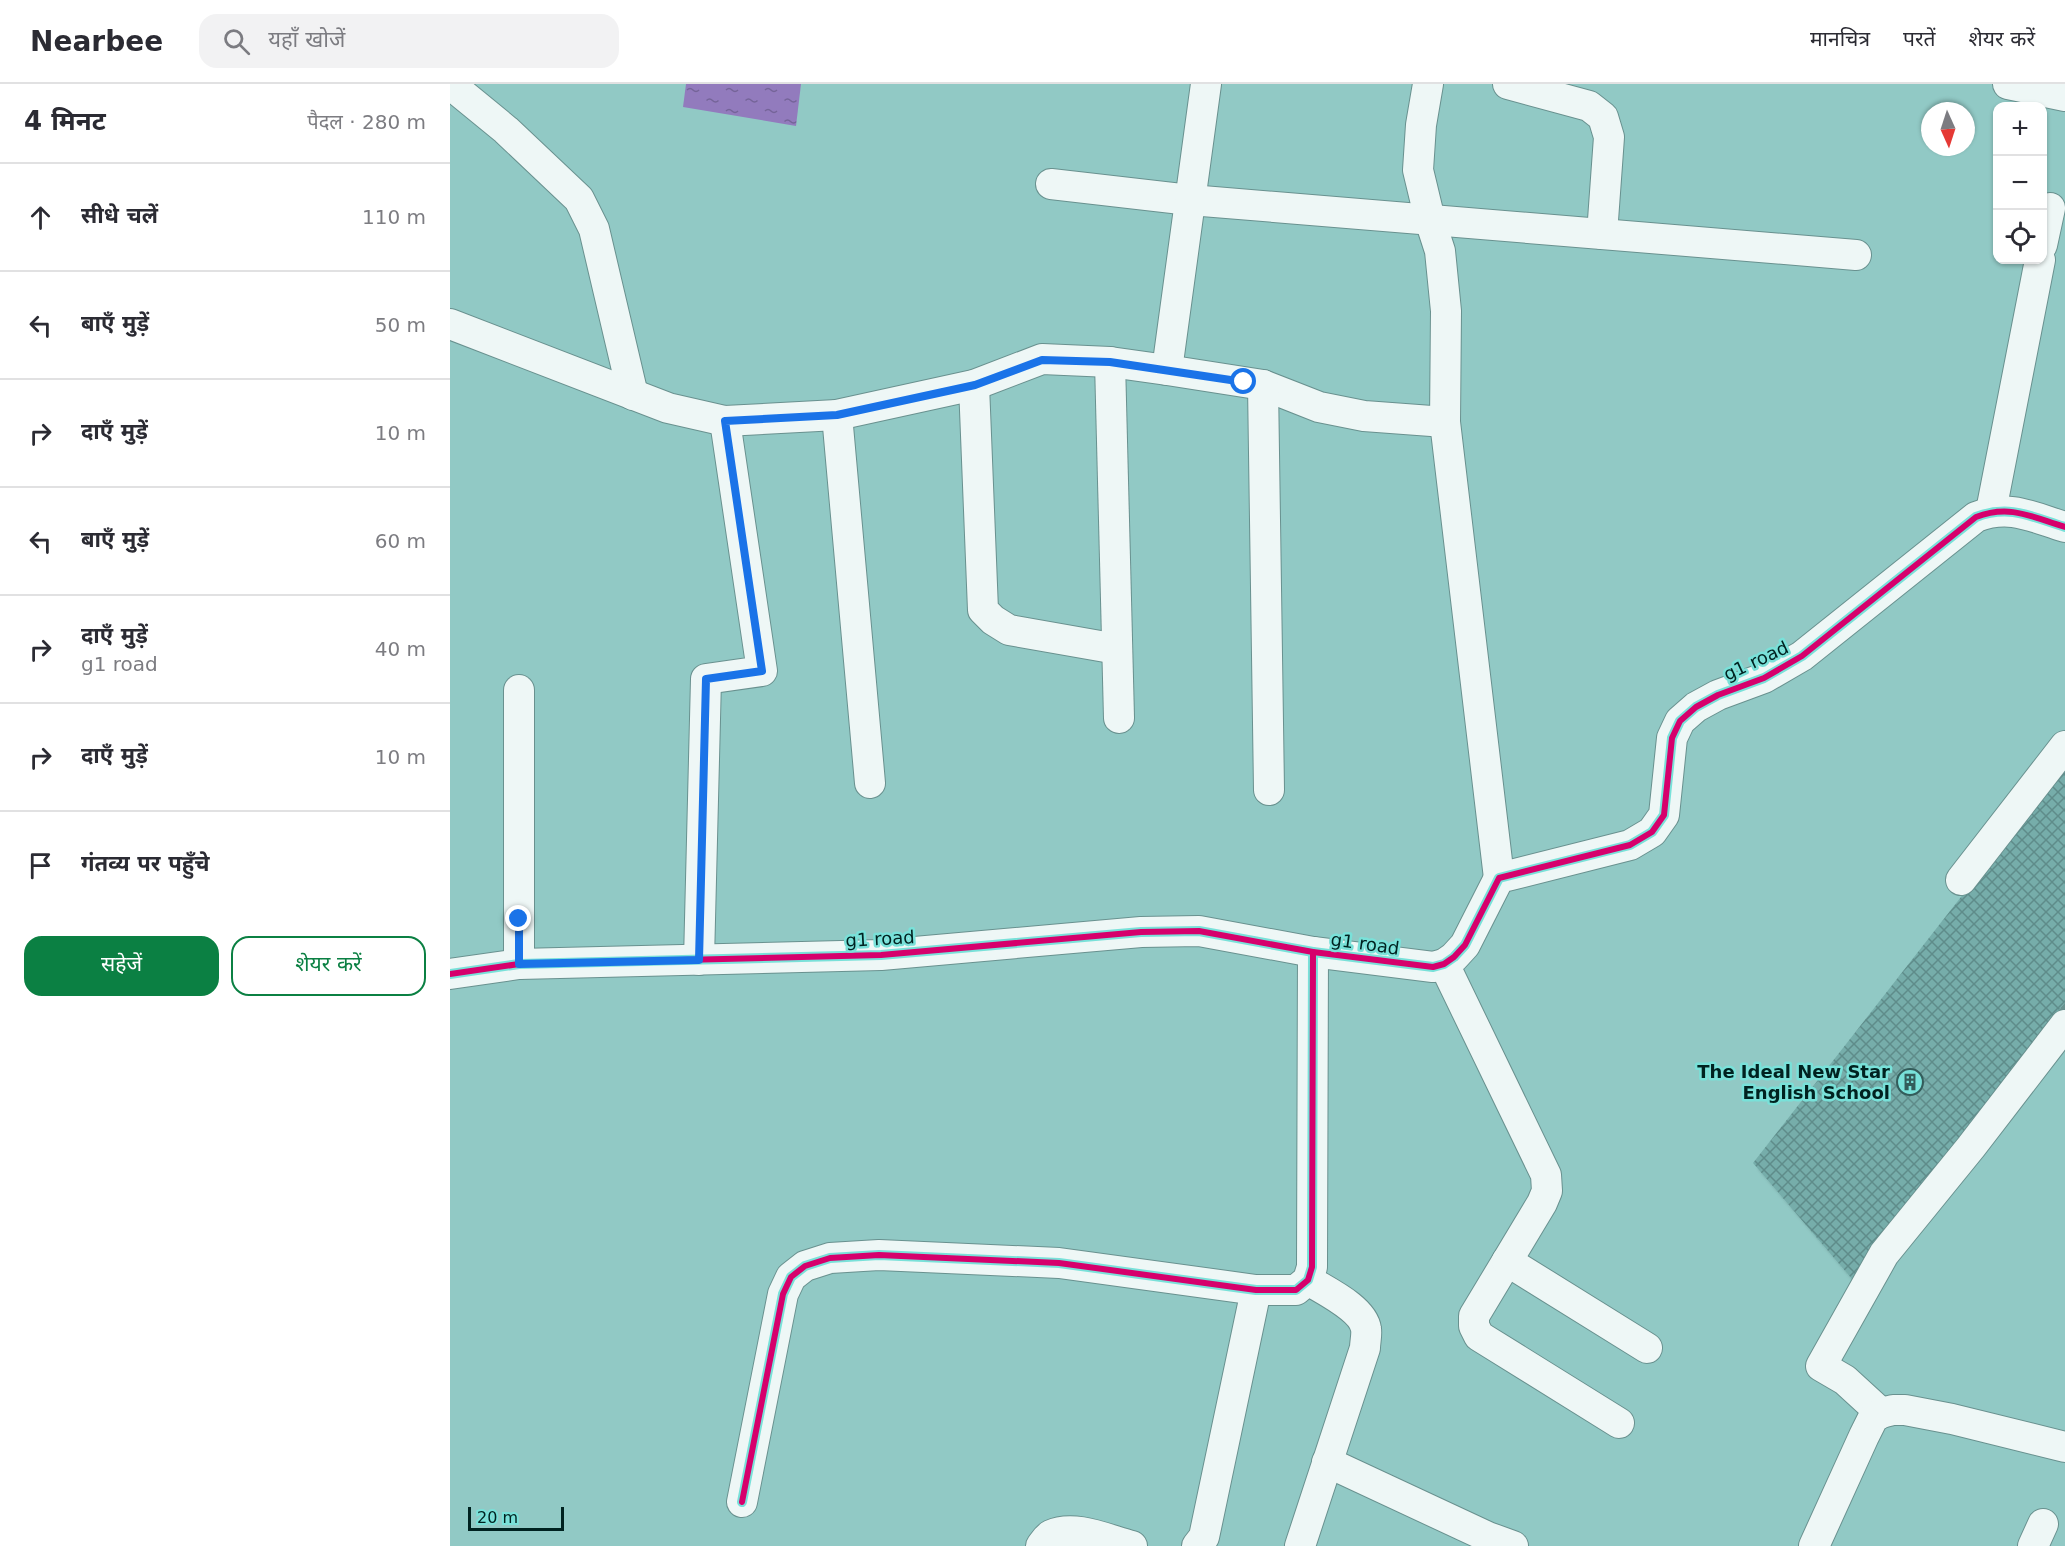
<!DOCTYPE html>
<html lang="hi">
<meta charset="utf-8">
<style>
body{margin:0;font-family:"DejaVu Sans","Noto Sans Devanagari",sans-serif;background:#f2f2f3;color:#2b2b33}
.controls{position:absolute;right:18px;top:18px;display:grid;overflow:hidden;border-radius:12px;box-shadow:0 2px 4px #0004}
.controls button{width:54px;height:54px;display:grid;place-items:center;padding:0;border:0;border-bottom:2px solid #e1e1e2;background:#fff;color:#2b2b33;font:30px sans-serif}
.compass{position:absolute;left:1471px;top:18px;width:54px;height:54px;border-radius:50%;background:#fff;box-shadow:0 2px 4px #0004;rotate:177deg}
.scale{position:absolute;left:18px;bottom:15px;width:96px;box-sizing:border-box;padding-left:6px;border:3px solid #002220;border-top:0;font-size:16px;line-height:21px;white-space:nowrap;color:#002220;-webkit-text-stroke:4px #79e1d9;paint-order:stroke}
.stop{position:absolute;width:18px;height:18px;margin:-14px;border:4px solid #1a73e8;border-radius:50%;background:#fff}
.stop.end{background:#1a73e8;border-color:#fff;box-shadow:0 2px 6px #0008}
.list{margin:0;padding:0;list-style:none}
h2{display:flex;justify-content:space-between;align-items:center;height:78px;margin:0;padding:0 24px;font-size:26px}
h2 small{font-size:20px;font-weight:400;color:#7c7c81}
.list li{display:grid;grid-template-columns:39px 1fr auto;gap:18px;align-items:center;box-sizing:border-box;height:108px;padding:0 24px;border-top:2px solid #e1e1e2}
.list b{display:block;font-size:22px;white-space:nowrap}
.list p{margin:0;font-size:20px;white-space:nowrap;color:#7c7c81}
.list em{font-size:20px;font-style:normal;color:#7c7c81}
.actions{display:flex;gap:12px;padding:18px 24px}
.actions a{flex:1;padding:14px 0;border:2px solid #0b8043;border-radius:18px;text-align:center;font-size:21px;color:#0b8043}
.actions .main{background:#0b8043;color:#fff}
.icon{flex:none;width:33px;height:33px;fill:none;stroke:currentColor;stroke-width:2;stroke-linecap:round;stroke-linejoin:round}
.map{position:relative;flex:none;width:1615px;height:1462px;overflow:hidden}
header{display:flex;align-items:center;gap:36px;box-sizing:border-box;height:84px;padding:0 30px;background:#fff;border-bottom:2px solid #e1e1e2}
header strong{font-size:28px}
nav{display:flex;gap:33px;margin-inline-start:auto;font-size:21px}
.search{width:420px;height:54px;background:#f2f2f3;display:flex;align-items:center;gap:15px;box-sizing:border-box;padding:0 21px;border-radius:18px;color:#7c7c81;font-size:22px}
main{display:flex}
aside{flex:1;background:#fff}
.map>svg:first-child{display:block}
.water{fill:url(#water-ripples)}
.building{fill:url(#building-cross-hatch);filter:url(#shadow)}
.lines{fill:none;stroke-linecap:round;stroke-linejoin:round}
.street-casing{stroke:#69918f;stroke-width:32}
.street{stroke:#eef7f6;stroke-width:30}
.cycleway-casing{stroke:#79e1d9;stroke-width:10}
.cycleway{stroke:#d6006c;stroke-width:6}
.route{stroke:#1a73e8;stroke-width:8}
.labels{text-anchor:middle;stroke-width:5;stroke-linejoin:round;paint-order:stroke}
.street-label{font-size:18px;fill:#002220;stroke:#79e1d9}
.poi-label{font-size:18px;font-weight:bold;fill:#002220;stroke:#79e1d9;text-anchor:end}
</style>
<header>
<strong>Nearbee</strong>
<div class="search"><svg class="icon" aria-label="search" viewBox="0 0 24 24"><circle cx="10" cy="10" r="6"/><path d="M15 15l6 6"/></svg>यहाँ खोजें</div>
<nav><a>मानचित्र</a><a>परतें</a><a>शेयर करें</a></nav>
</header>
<main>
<aside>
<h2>4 मिनट<small>पैदल · 280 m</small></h2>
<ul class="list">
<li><svg class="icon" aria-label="ahead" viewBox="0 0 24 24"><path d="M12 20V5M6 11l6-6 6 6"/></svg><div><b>सीधे चलें</b></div><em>110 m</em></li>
<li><svg class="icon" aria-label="left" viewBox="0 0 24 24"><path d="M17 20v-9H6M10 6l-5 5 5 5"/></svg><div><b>बाएँ मुड़ें</b></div><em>50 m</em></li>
<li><svg class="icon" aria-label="right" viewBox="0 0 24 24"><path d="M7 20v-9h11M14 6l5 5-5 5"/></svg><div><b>दाएँ मुड़ें</b></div><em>10 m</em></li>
<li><svg class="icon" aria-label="left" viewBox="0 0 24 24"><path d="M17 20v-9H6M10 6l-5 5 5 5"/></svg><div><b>बाएँ मुड़ें</b></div><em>60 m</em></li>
<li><svg class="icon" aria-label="right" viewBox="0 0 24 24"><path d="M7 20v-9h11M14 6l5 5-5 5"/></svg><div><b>दाएँ मुड़ें</b><p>g1 road</p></div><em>40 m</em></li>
<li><svg class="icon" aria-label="right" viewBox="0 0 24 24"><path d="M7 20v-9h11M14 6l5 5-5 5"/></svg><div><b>दाएँ मुड़ें</b></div><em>10 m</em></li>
<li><svg class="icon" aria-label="arrive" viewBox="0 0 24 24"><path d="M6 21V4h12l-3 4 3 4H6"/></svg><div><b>गंतव्य पर पहुँचे</b></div></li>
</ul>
<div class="actions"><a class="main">सहेजें</a><a>शेयर करें</a></div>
</aside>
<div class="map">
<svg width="1615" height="1462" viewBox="0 0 1615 1462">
<defs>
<pattern id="water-ripples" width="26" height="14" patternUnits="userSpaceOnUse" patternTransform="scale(1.5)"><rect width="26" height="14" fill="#927bbd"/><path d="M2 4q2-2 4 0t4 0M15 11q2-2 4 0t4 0" fill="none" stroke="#756499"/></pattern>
<pattern id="building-cross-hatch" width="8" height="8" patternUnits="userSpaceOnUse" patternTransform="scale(1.5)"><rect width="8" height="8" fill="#76adaa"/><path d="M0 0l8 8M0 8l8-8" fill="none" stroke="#5e8c8a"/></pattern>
<filter id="shadow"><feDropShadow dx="5.5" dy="5.5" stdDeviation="1.5" flood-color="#0004"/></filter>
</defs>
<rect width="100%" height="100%" fill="#91c9c5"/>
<!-- water -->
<polygon class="water" points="236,0 351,0 346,42 233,23"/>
<!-- building -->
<polygon class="building" points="1615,680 1615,918 1402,1195 1303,1079"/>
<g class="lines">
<defs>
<g id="street">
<polyline points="0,0 56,46 129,115 144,145 183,311"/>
<polyline points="978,0 971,41 968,86 980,136 990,167 996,227 995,338 1049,794"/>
<polyline points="1058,0 1139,22 1153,33 1159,53 1152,150"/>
<polyline points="1558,0 1615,12"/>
<polyline points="601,100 740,116 1406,171"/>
<polyline points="1592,161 1600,124"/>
<polyline points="0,240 218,324 275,337 387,331 524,301 592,275 660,278 717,286 813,301 869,323 914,332 995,338"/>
<polyline points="660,278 669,634"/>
<polyline points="717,286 756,0"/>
<polyline points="524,301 533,526 543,536 559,546 667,565"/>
<polyline points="813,301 819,706"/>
<polyline points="387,331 420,699"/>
<polyline points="1541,427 1590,176"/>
<polyline points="69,606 69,880"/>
<polyline points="1511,796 1615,662"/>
<polyline points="249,876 256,595 312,587 275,337"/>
<polyline points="994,880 1096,1091 1097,1107 1092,1119 1024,1232 1024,1242 1029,1252 1169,1339"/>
<path d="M0,890l69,-10 362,-9 260,-23 58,-1 114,21 120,15 11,-3 10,-7 11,-12 34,-67 131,-33 22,-13 12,-17 8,-77 8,-17 16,-14 22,-12 46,-17 38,-22 174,-139c34,-13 56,0 89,10"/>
<polyline points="1057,1177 1197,1264"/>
<polyline points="1431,1329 1395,1296 1371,1282 1434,1170 1521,1063 1615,941"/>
<polyline points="877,1378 1038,1453 1063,1462"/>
<polyline points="292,1418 333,1210 341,1193 355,1182 380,1174 429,1171 609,1179 806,1206 846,1206 858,1196 862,1183 863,868"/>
<path d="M591,1462c3,-4 6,-9 10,-11 24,-11 57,5 81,11"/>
<polyline points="747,1462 754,1453 806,1206"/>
<path d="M850,1462l65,-198c0,-6 2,-13 1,-19 -3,-21 -41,-38 -58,-49"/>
<polyline points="1364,1462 1414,1352 1423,1334 1431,1329 1443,1326 1455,1326 1502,1335 1615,1363"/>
<polyline points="1583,1462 1593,1440"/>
</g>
</defs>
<!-- street casing -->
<use href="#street" class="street-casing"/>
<!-- street -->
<use href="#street" class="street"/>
<defs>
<g id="cycleway">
<path d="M0,890l69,-10 362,-9 260,-23 58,-1 114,21 120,15 11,-3 10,-7 11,-12 34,-67 131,-33 22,-13 12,-17 8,-77 8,-17 16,-14 22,-12 46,-17 38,-22 174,-139c34,-13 56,0 89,10"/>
<polyline points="292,1418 333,1210 341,1193 355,1182 380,1174 429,1171 609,1179 806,1206 846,1206 858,1196 862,1183 863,868"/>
</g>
</defs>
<!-- cycleway casing -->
<use href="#cycleway" class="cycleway-casing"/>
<!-- cycleway -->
<use href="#cycleway" class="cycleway"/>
</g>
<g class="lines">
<!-- route -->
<polyline class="route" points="69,835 69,880 249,876 256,595 312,587 275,337 387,331 525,301 592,276 660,278 794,298"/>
</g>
<!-- icons -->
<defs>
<symbol id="building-ring" viewBox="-11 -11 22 22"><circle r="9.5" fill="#79e1d9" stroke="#335c5a" stroke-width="1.5"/><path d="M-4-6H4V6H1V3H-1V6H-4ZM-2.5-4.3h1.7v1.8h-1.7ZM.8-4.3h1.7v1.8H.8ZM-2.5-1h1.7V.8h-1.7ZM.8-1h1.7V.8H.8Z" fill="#335c5a"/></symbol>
</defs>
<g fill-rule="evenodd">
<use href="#building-ring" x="1445" y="983" width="30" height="30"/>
</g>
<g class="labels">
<!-- street labels -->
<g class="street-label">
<text transform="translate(1306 577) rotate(-25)" y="6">g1 road</text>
<text transform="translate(430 855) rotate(-3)" y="6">g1 road</text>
<text transform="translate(915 860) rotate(8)" y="6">g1 road</text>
</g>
<!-- poi labels -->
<g class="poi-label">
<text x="1440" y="994">The Ideal New Star<tspan x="1440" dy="21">English School</tspan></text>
</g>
</g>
</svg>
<div class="controls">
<button>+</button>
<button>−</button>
<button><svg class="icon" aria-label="locate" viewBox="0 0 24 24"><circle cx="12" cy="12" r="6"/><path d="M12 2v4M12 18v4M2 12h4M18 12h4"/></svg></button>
</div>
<svg class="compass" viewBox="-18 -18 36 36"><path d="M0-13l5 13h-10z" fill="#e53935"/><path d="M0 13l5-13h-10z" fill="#7c7c81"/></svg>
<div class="scale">20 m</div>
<div class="stop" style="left:794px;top:298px"></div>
<div class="stop end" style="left:69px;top:835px"></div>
</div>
</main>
